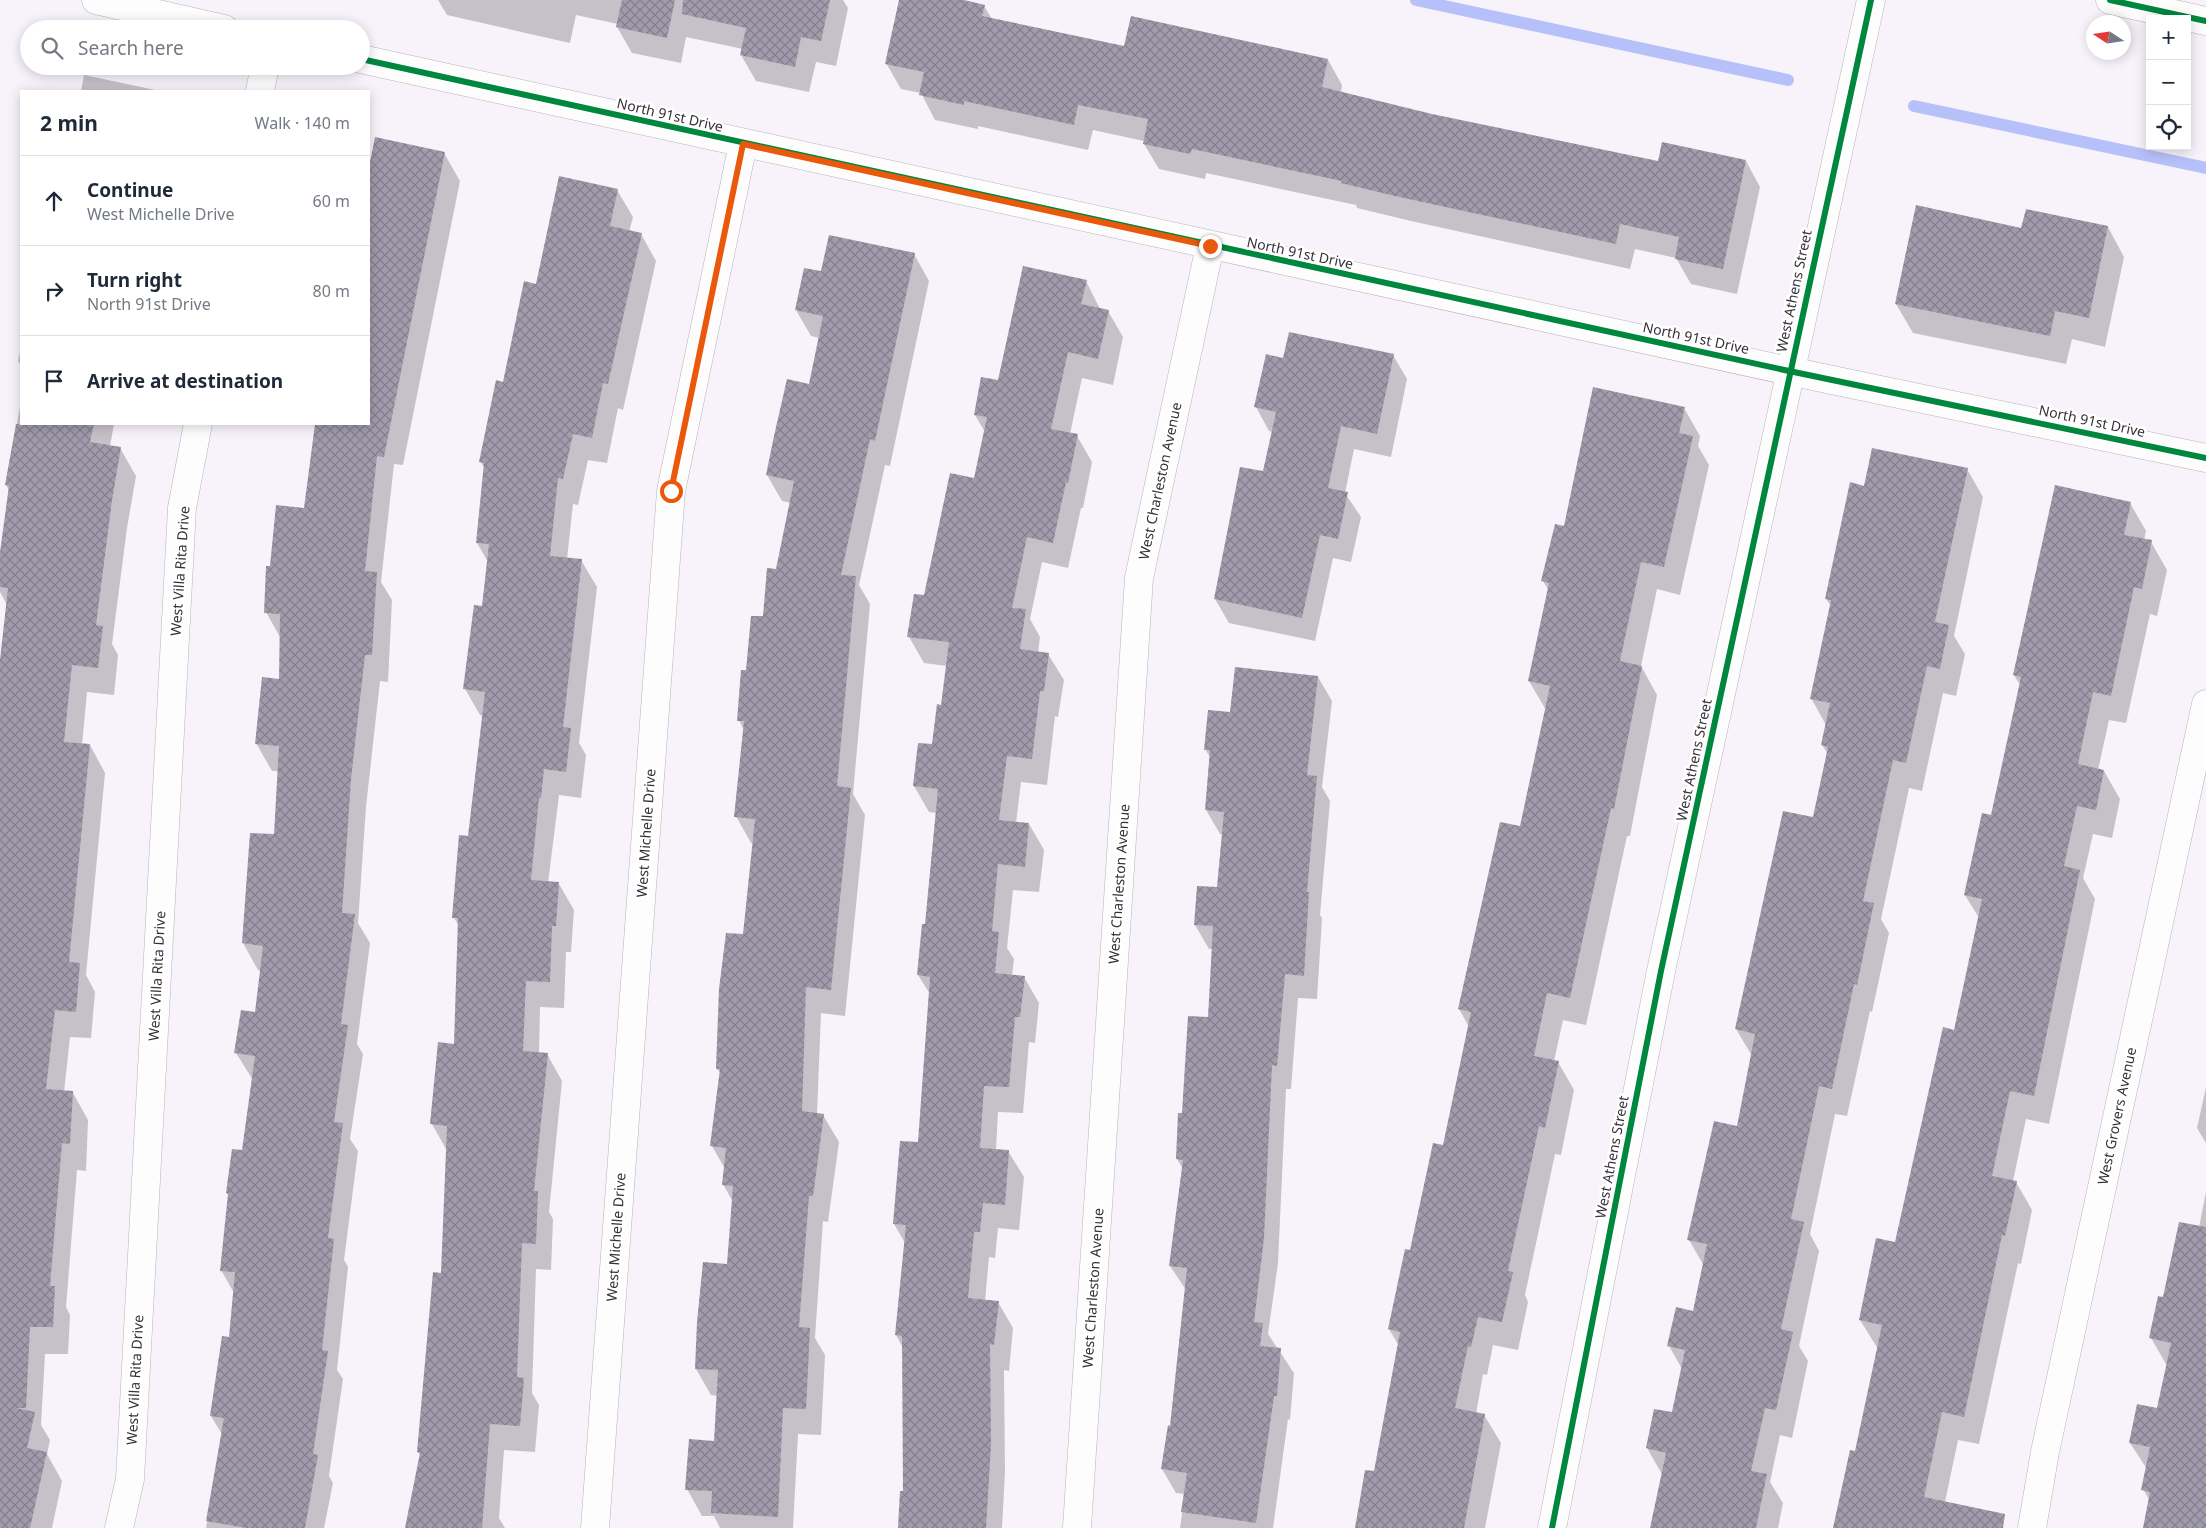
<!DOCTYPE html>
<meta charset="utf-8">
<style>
body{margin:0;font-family:"Noto Sans",sans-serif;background:#f6f6f7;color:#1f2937}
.controls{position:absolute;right:15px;top:15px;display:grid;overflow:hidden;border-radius:0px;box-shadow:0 2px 12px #0003}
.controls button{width:45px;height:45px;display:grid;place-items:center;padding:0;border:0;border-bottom:1px solid #e0e1e3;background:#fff;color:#1f2937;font:25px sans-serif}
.compass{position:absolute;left:2086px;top:15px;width:45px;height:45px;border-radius:50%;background:#fff;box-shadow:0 2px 12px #0003;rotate:282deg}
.stop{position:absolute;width:15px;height:15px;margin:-11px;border:4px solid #ea580c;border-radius:50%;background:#fff}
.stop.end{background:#ea580c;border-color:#fff;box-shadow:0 1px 5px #0008}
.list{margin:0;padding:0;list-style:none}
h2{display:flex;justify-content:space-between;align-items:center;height:65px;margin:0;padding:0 20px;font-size:21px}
h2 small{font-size:16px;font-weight:400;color:#747a83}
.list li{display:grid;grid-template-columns:32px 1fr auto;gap:15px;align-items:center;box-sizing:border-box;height:90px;padding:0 20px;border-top:1px solid #e0e1e3}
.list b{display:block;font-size:19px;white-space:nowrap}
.list p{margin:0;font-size:16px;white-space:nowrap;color:#747a83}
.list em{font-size:16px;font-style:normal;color:#747a83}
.icon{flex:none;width:28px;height:28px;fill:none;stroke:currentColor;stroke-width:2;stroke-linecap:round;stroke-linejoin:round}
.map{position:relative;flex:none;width:2206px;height:1528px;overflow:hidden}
.search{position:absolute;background:#fff;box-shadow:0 2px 12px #0003;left:20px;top:20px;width:350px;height:55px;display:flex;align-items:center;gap:12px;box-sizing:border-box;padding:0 18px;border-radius:28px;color:#747a83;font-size:19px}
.panel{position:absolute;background:#fff;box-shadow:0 2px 12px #0003;left:20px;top:90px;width:350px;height:335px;border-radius:0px}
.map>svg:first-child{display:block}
.shadow{fill:#0003}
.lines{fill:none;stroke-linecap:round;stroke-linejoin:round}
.stream{stroke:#b6c1f9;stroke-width:12}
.building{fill:url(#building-cross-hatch)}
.minor-casing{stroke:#b8b3ba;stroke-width:29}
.major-casing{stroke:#b8b3ba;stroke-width:29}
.minor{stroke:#fefdfe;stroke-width:28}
.major{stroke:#fefdfe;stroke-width:28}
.cycleway-casing{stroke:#fff;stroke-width:9}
.cycleway{stroke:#00873e;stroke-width:6}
.route{stroke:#ea580c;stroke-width:6}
.labels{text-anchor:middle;stroke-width:5;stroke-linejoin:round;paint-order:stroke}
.street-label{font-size:14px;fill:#363138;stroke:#fff}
</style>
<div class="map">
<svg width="2206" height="1528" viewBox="0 0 2206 1528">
<defs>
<pattern id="building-cross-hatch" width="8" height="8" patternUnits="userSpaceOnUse" patternTransform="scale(1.25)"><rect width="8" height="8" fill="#a19bac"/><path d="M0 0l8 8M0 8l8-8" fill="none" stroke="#847f8d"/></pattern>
</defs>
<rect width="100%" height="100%" fill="#f8f2fa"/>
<!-- shadow -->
<g class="shadow">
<polygon points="438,0 843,0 848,8 836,66 816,62 809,92 756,81 741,55 743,49 686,37 681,63 632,53 617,27 618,24 576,15 570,43 447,15"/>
<polygon points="900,0 957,0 984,6 992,19 1125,47 1328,60 1342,85 1341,93 1432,116 1659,163 1746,161 1760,187 1737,294 1691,284 1676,258 1635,249 1630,269 1411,221 1357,208 1356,205 1206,173 1205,179 1159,169 1144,144 1144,141 1093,130 1088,150 978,126 978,129 935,120 921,93 901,89 886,63"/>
<polygon points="84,75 160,91 81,91"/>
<polygon points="376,139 444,153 460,181 403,465 394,464 381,582 392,600 388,682 380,681 366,807 358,923 370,943 357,1044 363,1054 350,1139 358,1151 344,1260 348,1267 337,1370 343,1379 329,1476 333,1483 324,1528 206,1528 223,1436 211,1416 230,1338 234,1293 221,1270 229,1196 227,1193 243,1151 253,1080 236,1053 256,1013 261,971 258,970 243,943 275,836 279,771 272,771 256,743 280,680 281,639 266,612 271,567 305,509 317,424 369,424 369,173"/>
<polygon points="617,190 633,217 629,232 641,234 656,261 623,410 618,408 607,463 588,460 578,505 573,504 567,559 581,560 597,587 579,743 586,755 581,798 559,795 548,883 559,884 574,910 571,952 566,952 564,1008 540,1007 539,1053 547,1054 562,1081 549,1212 553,1219 551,1270 536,1269 532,1393 539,1405 535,1452 504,1450 499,1518 505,1528 407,1528 421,1456 418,1452 442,1274 447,1151 432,1124 455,1045 459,926 454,918 469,837 484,716 480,715 465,689 483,607 488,562 477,543 485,469 480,461 537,285"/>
<polygon points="2108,227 2124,257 2105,347 2072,339 2066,364 1913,333 1896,304 2022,229"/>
<polygon points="914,254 929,281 890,466 885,465 859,585 870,604 853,794 865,815 845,1016 821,1013 817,1114 823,1115 839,1142 828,1222 823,1221 815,1338 825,1355 821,1435 798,1434 793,1528 720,1528 714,1516 702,1516 687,1489 715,1442 717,1396 711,1395 696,1369 698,1322 728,1265 733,1202 723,1184 725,1169 712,1146 721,1074 717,1069 744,936 754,843 751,843 736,816 744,730 739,720 747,672 777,570 791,503 782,501 767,475 810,385 820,338 811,336 796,310 822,273"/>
<polygon points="1086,281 1100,309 1108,311 1123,337 1113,385 1082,378 1070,434 1077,436 1092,462 1083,508 1081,508 1068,568 1042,562 1030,619 1040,637 1038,653 1048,654 1064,680 1058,717 1055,716 1047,785 1021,782 1016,823 1029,824 1044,850 1039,892 1013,890 1007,948 1014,959 1012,976 1024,977 1039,1003 1035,1043 1029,1042 1023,1113 998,1112 996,1150 1008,1151 1024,1177 1019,1230 998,1228 995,1258 989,1257 985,1301 998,1302 1013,1328 1009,1371 1004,1370 1005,1472 1002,1528 899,1528 904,1493 903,1348 896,1335 905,1243 894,1224 919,1144 930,994 918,975 926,926 937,813 929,812 914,786 933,746 942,706 947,666 924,663 909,637 975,480 985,432 975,415 999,381"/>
<polygon points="21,347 21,366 18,361"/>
<polygon points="1393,355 1407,379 1391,457 1354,449 1345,493 1361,517 1351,562 1333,558 1315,641 1229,623 1215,599 1264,473 1273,432 1269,431 1256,407 1284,360"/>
<polygon points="21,401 21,424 114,424 110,446 120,448 136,476 127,528 112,644 118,655 114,695 87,692 82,745 90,745 105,773 86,975 95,992 91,1038 70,1037 64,1092 73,1093 88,1120 86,1171 77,1170 66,1307 70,1315 68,1354 45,1354 41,1425 50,1440 47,1454 62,1481 52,1528 0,1528 0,671 7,605 0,592 0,561 9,490 6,485"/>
<polygon points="1684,408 1700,436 1698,446 1709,465 1680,595 1657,589 1641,666 1657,695 1630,836 1627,836 1586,1025 1563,1020 1554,1061 1558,1062 1574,1090 1561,1155 1555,1154 1525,1295 1528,1302 1518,1350 1493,1345 1487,1375 1483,1374 1476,1414 1484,1415 1501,1443 1485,1528 1356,1528 1375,1472 1399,1346 1389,1329 1444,1147 1469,1027 1459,1009 1500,824 1521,828 1546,710 1529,681 1549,591 1543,581 1565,528"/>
<polygon points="1967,469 1983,497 1954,636 1965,654 1956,696 1943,693 1922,791 1909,788 1881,919 1889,933 1872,1012 1870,1011 1847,1116 1835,1114 1810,1234 1819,1251 1799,1346 1808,1361 1792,1438 1780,1435 1770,1482 1783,1503 1778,1528 1653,1528 1663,1476 1647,1448 1673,1414 1682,1369 1669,1346 1694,1312 1704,1266 1689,1240 1738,1127 1752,1056 1736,1029 1814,819 1828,754 1822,745 1826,725 1811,698 1831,606 1826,599 1865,487"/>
<polygon points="2130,503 2146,531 2144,540 2151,542 2167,570 2157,616 2150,614 2126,723 2109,720 2098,770 2104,771 2120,799 2112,838 2093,834 2083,878 2095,899 2049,1124 2026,1119 2013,1181 2016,1182 2032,1210 2021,1264 2018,1263 1979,1444 1958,1440 1945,1502 1962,1528 1834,1528 1856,1453 1878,1349 1860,1320 1896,1243 1955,1031 1979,918 1965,895 1992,816 2020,685 2014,675"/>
<polygon points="1318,677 1332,701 1322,787 1330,801 1320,915 1322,918 1317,999 1298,998 1291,1089 1286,1089 1278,1263 1268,1334 1294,1373 1290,1420 1288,1419 1273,1528 1180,1528 1185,1494 1176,1493 1162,1469 1171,1427 1186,1290 1170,1266 1183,1169 1177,1159 1183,1114 1209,1019 1213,949 1209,949 1195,925 1219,888 1224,835 1220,834 1206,810 1211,759 1205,749 1231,714"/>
<polygon points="2206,1087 2206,1143 2197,1128"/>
<polygon points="2206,1192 2206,1528 2144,1528 2150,1501 2143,1489 2147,1469 2130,1443 2158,1410 2168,1364 2166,1364 2151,1338 2164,1298 2199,1227"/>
</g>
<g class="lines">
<!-- stream -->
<g class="stream">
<polyline points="1416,0 1788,80"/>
<polyline points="1914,106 2206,168"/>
</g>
</g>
<!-- building -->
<g class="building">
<polygon points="622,0 675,0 667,38 616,27"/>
<polygon points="683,0 830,0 821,41 801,37 795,67 740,55 746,28 682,14"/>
<polygon points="899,0 964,0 985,5 982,16 1124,46 1131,16 1328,59 1322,87 1432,114 1658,161 1662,142 1746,160 1723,269 1675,259 1679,237 1620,224 1616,244 1395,196 1341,183 1342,181 1192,149 1190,154 1143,144 1148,119 1078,105 1074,125 964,101 964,105 919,95 924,72 885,64"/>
<polygon points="375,137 445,152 384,457 377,456 365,571 377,572 372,655 365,655 351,779 342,913 355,914 341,1024 348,1025 334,1122 343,1123 328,1238 334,1239 322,1350 328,1351 313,1454 318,1455 305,1528 246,1528 206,1521 224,1418 210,1416 222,1336 229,1337 235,1272 220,1271 228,1194 226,1193 232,1149 242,1150 255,1056 234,1053 241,1010 255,1012 263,946 242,943 250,833 274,834 279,746 255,744 262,677 279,679 280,614 264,613 266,566 270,566 276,505 304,508 315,424 369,424 369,167"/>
<polygon points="559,176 618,189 610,226 642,233 608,384 603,383 592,438 573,434 563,479 558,478 550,556 582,559 563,727 571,728 566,772 544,769 541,798 539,798 531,880 559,882 556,926 552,926 550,982 526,981 523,1051 548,1053 534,1191 538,1191 536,1244 522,1243 517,1377 524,1378 520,1426 490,1424 482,1528 405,1528 420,1453 417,1452 433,1272 441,1273 447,1126 430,1124 438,1042 454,1044 458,918 452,918 459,835 468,836 485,692 463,689 474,605 482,606 489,544 476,543 484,463 479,462 496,380 503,382 524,281 536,284"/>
<polygon points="1916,205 2021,228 2026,209 2108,226 2089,318 2055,311 2050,336 1895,304"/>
<polygon points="829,235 915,253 875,441 870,439 841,575 856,576 837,786 851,788 831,990 806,987 802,1111 824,1114 813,1196 809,1196 799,1327 810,1328 806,1409 783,1408 778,1517 711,1513 712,1491 685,1490 689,1439 714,1441 718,1370 695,1369 697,1322 703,1262 727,1264 733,1186 722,1185 726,1148 710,1146 720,1069 716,1069 719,989 726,933 743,934 755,819 734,817 744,721 737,721 741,670 746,670 751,616 763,616 767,568 776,569 794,481 766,475 774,436 787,379 809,384 823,316 795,310 804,268 821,271"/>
<polygon points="1023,266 1087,280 1081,304 1109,310 1098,359 1068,352 1051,429 1078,434 1068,483 1066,482 1053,543 1027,537 1012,608 1026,609 1020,649 1049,653 1044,691 1040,691 1032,759 1007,756 999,820 1029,823 1025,867 998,864 992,931 999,932 995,973 1025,976 1020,1017 1015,1017 1009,1087 984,1086 980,1148 1009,1150 1005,1205 983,1203 980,1232 974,1232 968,1298 999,1301 994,1345 990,1344 991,1445 986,1528 898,1528 900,1491 903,1491 902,1336 895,1335 906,1225 893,1224 900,1141 918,1142 930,977 917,975 922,924 925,924 938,789 913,786 918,743 932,744 937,704 941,705 949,642 907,637 914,594 924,595 950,473 974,478 987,417 974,415 981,377 998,380"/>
<polygon points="1289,332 1394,354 1377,434 1341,426 1328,488 1348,492 1338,539 1320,535 1302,618 1214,599 1240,467 1263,471 1276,412 1254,407 1266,354 1283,358"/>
<polygon points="1593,387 1685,407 1679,433 1693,436 1664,567 1641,562 1620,661 1642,666 1614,809 1611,808 1570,998 1547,993 1534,1056 1559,1061 1545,1128 1539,1126 1508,1271 1513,1272 1502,1322 1478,1317 1471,1347 1468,1346 1455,1408 1485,1414 1464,1528 1355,1528 1365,1470 1374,1471 1400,1332 1388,1329 1405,1249 1410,1250 1433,1143 1443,1145 1471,1012 1458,1009 1500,822 1520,826 1550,686 1528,681 1549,583 1541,581 1555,524 1564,526"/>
<polygon points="16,424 94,424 90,442 121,447 112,500 96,625 103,626 98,668 72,665 64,742 90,744 69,962 80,963 76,1012 55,1010 46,1089 73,1091 70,1144 62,1143 50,1286 55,1286 53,1327 30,1327 26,1408 16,1408 35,1412 27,1448 47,1452 30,1528 0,1528 0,660 8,588 0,587 0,552 9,486 5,485"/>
<polygon points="1872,448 1968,468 1935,622 1949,625 1940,669 1927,666 1906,763 1893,760 1863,901 1874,903 1857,985 1854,984 1832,1089 1819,1086 1791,1219 1804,1222 1781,1329 1793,1332 1776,1410 1765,1408 1751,1471 1767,1474 1756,1528 1650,1528 1666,1453 1646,1448 1654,1409 1672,1412 1685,1350 1667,1346 1676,1307 1693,1311 1707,1244 1687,1240 1714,1121 1737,1126 1755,1034 1735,1029 1783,811 1813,817 1828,747 1821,745 1830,703 1810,699 1831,600 1825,599 1850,482 1864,486"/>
<polygon points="2055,485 2131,502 2124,535 2152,540 2142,589 2134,587 2111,696 2093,692 2078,764 2104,770 2096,810 2077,806 2064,866 2080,870 2034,1096 2010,1091 1992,1176 2017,1181 2005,1236 2002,1235 1964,1417 1942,1412 1924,1497 2005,1514 2003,1528 1833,1528 1850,1450 1855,1451 1882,1325 1859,1320 1876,1238 1895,1242 1943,1027 1954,1030 1982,899 1964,895 1982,813 1991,815 2021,677 2013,675"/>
<polygon points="1235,667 1318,676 1307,775 1317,776 1307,892 1309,892 1304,976 1285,974 1277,1066 1272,1065 1264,1238 1254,1322 1263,1323 1260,1346 1281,1348 1277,1396 1274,1396 1256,1523 1181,1512 1187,1473 1161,1469 1168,1425 1170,1426 1187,1268 1169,1266 1183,1160 1176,1159 1178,1113 1182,1113 1188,1016 1208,1017 1213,926 1194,925 1197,886 1217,887 1224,812 1205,810 1210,750 1204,750 1208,710 1230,712"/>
<polygon points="2179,1222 2206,1227 2206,1528 2143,1528 2150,1492 2141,1490 2150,1447 2129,1443 2137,1404 2157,1408 2171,1343 2149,1338 2158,1296 2163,1297"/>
</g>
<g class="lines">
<defs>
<g id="minor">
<polyline points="96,0 224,29"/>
<polyline points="361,59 1789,371 2206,458"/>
<polyline points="260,91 265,66"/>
<polyline points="119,1528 130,1479 182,508 198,424"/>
<polyline points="595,1528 671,491 743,144"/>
<polyline points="1077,1528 1139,578 1210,246"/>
<polyline points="1552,1528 1661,971 1871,0"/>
<polyline points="2032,1528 2045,1452 2206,704"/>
</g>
<polyline id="major" points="2110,0 2206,21"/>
</defs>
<!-- minor casing -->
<use href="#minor" class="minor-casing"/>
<!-- major casing -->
<use href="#major" class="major-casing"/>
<!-- minor -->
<use href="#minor" class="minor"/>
<!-- major -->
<use href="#major" class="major"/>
<defs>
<g id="cycleway">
<polyline points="2110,0 2206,21"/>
<polyline points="361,59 1789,371 2206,458"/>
<polyline points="1552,1528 1661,971 1871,0"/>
</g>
</defs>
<!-- cycleway casing -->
<use href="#cycleway" class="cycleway-casing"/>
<!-- cycleway -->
<use href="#cycleway" class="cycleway"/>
</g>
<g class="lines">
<!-- route -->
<polyline class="route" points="671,491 743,144 1210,246"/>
</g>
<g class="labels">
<!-- street labels -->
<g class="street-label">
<text transform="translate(670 115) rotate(13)" y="5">North 91st Drive</text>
<text transform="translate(1300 253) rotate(12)" y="5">North 91st Drive</text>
<text transform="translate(1794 291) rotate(-78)" y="5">West Athens Street</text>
<text transform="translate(1696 338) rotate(12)" y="5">North 91st Drive</text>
<text transform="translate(2092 421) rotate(12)" y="5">North 91st Drive</text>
<text transform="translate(1160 481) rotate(-78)" y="5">West Charleston Avenue</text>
<text transform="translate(180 571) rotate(-86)" y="5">West Villa Rita Drive</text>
<text transform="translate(1694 760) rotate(-78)" y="5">West Athens Street</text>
<text transform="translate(646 833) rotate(-86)" y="5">West Michelle Drive</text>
<text transform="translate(1119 884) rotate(-86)" y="5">West Charleston Avenue</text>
<text transform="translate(157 976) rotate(-87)" y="5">West Villa Rita Drive</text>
<text transform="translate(2117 1116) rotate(-78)" y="5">West Grovers Avenue</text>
<text transform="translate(1612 1157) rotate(-79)" y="5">West Athens Street</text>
<text transform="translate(616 1237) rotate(-86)" y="5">West Michelle Drive</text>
<text transform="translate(1093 1288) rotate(-86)" y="5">West Charleston Avenue</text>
<text transform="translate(135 1380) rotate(-87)" y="5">West Villa Rita Drive</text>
</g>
</g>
</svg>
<div class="controls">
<button>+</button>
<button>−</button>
<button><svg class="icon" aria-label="locate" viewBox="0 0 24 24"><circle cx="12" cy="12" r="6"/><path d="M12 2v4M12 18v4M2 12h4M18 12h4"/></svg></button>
</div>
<svg class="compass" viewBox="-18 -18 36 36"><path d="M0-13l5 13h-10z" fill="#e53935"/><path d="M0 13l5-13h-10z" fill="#747a83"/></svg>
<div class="stop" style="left:671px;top:491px"></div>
<div class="stop end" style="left:1210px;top:246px"></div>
<div class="search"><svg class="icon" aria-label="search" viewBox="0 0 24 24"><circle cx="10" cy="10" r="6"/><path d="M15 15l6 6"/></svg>Search here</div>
<section class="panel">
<h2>2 min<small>Walk · 140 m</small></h2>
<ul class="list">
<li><svg class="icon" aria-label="ahead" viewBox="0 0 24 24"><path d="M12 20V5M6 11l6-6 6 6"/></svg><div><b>Continue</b><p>West Michelle Drive</p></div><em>60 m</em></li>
<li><svg class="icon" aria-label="right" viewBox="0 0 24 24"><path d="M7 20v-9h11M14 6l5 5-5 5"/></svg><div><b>Turn right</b><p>North 91st Drive</p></div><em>80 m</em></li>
<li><svg class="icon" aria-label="arrive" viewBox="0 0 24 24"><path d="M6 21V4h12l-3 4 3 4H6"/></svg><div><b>Arrive at destination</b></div></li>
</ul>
</section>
</div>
